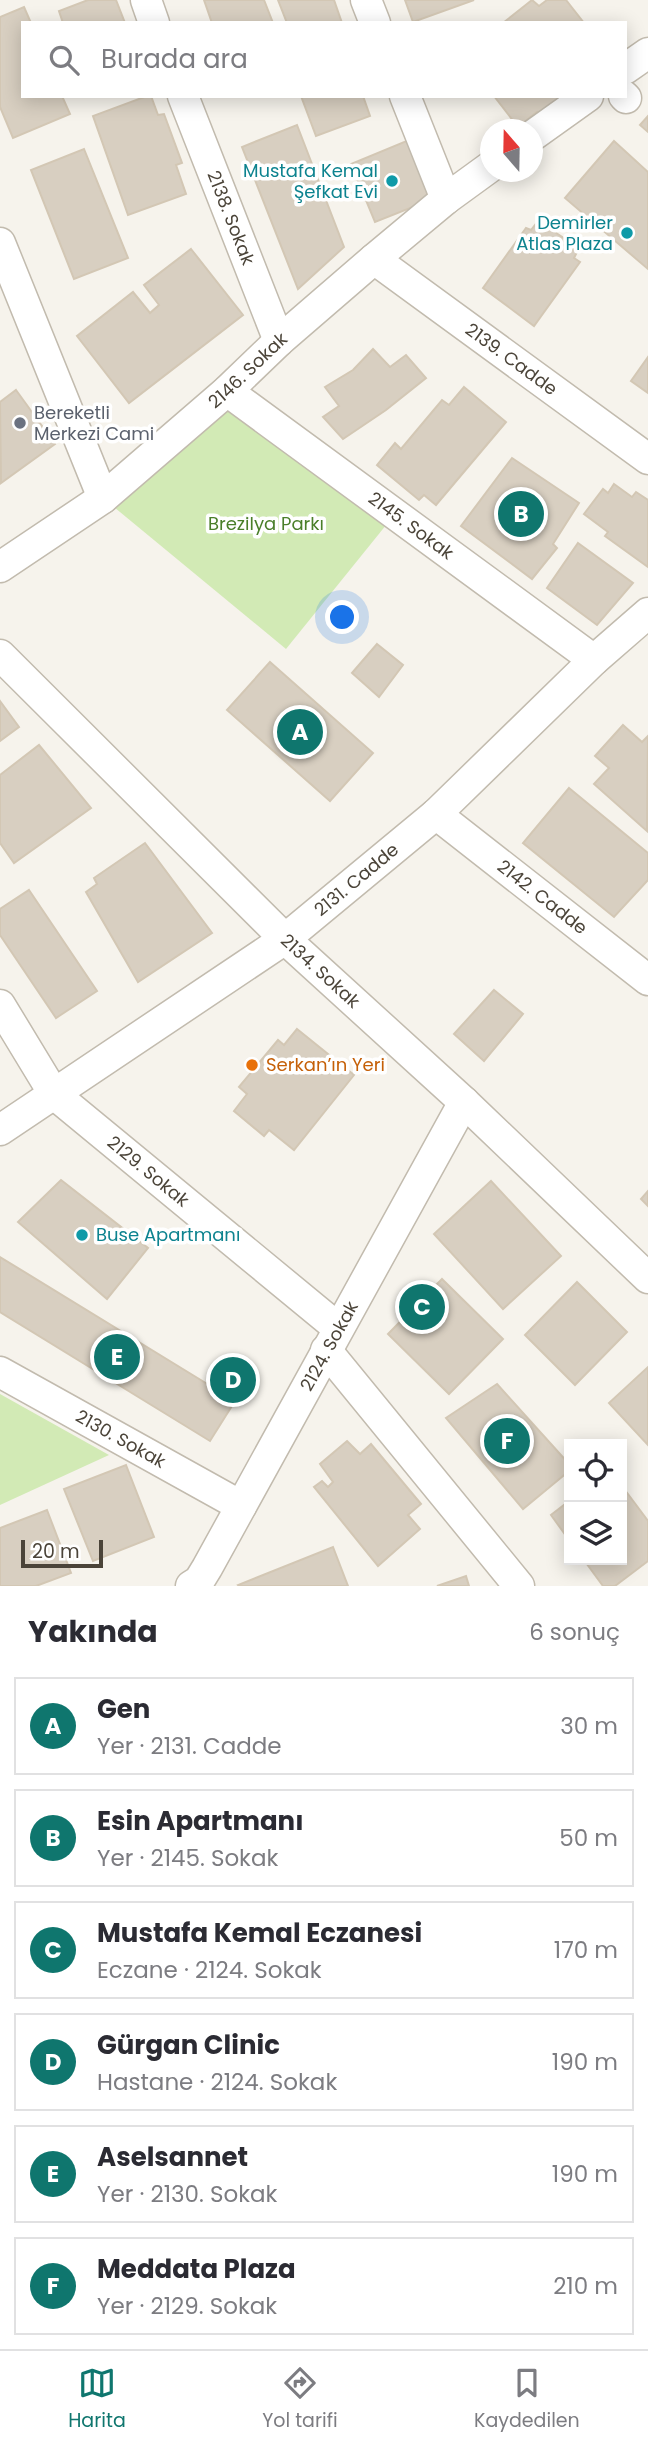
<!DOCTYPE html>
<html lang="tr">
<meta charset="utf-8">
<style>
body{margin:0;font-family:Poppins,sans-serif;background:#f2f2f3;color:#2b2b33}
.controls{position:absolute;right:21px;bottom:21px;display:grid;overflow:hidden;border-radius:0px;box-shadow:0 4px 18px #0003}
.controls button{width:63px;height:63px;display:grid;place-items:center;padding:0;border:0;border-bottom:2px solid #e1e1e2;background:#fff;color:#2b2b33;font:35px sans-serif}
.compass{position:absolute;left:480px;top:119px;width:63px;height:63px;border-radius:50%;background:#fff;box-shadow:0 4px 18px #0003;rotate:340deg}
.scale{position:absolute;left:21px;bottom:18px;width:82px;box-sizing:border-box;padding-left:7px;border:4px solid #4b4439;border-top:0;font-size:19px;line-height:24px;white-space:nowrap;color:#4b4439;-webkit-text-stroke:5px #fff;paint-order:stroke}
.you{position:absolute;left:343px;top:618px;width:24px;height:24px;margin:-18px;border:5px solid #fff;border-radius:50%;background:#1a73e8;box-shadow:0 0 0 10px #1a73e833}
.badge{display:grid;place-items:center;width:46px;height:46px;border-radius:50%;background:#0f766e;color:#fff;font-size:23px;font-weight:700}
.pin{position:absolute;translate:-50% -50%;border:4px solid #fff;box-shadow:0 2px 7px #0006}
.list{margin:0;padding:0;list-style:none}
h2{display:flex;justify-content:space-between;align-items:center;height:91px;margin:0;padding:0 28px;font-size:30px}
h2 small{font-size:23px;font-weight:400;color:#7c7c81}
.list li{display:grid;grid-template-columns:46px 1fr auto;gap:21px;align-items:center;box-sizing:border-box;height:98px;margin:0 14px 14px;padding:0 14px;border:2px solid #e1e1e2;border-radius:0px}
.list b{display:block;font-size:26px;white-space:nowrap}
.list p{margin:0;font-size:23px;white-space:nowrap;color:#7c7c81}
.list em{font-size:23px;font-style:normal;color:#7c7c81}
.icon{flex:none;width:38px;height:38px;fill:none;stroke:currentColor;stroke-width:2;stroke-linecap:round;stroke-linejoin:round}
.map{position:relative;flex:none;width:648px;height:1586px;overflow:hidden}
.search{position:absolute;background:#fff;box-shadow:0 4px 18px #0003;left:21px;right:21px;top:21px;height:77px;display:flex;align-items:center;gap:18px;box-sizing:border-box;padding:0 24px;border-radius:0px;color:#7c7c81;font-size:26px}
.sheet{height:763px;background:#fff}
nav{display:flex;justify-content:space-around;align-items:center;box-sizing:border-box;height:98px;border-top:2px solid #e1e1e2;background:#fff;font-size:19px;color:#7c7c81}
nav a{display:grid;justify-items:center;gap:4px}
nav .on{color:#0f766e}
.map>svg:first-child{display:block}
.green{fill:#d2eab5}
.building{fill:#d8cfc1;stroke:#d3c7b4;stroke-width:2}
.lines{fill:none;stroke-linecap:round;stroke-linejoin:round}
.minor-casing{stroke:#c2bbae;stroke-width:33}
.minor{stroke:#fff;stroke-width:30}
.culture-dot{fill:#0f9aa8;stroke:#fff;stroke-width:2.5}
.worship-dot{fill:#6b7280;stroke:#fff;stroke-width:2.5}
.food-dot{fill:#e8710a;stroke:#fff;stroke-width:2.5}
.labels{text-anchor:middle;stroke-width:7;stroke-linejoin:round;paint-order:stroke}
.culture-label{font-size:18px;fill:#0d838f;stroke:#fff;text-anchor:end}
.street-label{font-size:18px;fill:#4b4439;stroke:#fff}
.worship-label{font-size:18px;fill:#5b616d;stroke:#fff;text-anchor:start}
.park-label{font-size:18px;fill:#4a7f2a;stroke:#fff}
.food-label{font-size:18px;fill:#c56008;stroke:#fff;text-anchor:start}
</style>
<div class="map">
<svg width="648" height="1586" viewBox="0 0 648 1586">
<rect width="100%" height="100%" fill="#f6f3ec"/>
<!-- green -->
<g class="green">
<polygon points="227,391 395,514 286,649 103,498"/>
<polygon points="0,1394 109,1455 0,1505"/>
</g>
<!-- building -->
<g class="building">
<polygon points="88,0 116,0 125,23 63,23 59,11"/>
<polygon points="204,0 264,0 273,23 212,23"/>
<polygon points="278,0 334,0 342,23 287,23"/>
<polygon points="405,0 474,0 413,22"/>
<polygon points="532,0 539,6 547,0 566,0 584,23 503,23"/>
<polygon points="24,7 31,23 23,23 23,96 62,96 70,114 13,138 0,107 0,17"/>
<polygon points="147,96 151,96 158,115 164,114 182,163 176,165 186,194 128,215 93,116"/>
<polygon points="301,96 363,96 370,116 316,136"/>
<polygon points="494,96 574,96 543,119 537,112 518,127"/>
<polygon points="648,116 648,132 640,125"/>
<polygon points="297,125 344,247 298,289 242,147"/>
<polygon points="409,140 433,199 375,222 351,164"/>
<polygon points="614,141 648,172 648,269 565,198"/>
<polygon points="84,149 128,258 74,279 31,170"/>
<polygon points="538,221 579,248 574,258 580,262 534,326 483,288 526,228 531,230"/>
<polygon points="191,249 243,315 129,403 77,336 133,292 150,313 159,305 144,285"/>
<polygon points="373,349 390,367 406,355 426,378 386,410 343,439 323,417 339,406 325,387 353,370"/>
<polygon points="648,357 648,393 631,381"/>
<polygon points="464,387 506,422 436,505 424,495 419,500 377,465 395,443 401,449 442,400 449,405"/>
<polygon points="16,390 55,444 1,483 0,402"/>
<polygon points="512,458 579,503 553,544 557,548 532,579 461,526"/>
<polygon points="614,484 632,497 636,492 648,500 648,567 605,536 608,532 584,514 603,489 608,493"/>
<polygon points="578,543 633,583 597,625 547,588"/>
<polygon points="377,644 403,665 379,697 352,673"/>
<polygon points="270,662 373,753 330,801 227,710"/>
<polygon points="0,701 19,727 0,741"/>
<polygon points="623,725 642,742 648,736 647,831 594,784 609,768 595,756"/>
<polygon points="39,745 91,808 14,863 0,843 0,775"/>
<polygon points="569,788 648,853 648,880 614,917 523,843"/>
<polygon points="145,843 212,933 138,982 86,892 97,884 94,878"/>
<polygon points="29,890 97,991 56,1018 0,935 0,909"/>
<polygon points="494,990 523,1014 484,1061 454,1034"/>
<polygon points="297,1029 354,1075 294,1150 269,1130 264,1136 234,1111 247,1094 239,1087 278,1040 284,1045"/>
<polygon points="61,1180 148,1248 107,1299 18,1222"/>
<polygon points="491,1181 561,1256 503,1309 434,1234"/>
<polygon points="648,1191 648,1206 641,1199"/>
<polygon points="0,1257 235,1401 210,1441 0,1312"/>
<polygon points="442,1279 503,1339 449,1394 388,1334"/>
<polygon points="577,1282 627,1332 575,1385 525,1335"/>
<polygon points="648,1367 648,1445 609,1403"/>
<polygon points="497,1384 569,1464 569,1471 523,1509 446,1418"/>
<polygon points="347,1441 360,1454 371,1444 421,1504 408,1515 420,1529 378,1566 314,1487 322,1481 328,1487 333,1482 320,1464"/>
<polygon points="126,1465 154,1537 93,1561 64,1489"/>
<polygon points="622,1486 648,1521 648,1561 615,1586 603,1586 584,1560 622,1560"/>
<polygon points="569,1501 569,1540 551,1515"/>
<polygon points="47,1510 71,1573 36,1586 0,1586 0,1528"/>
<polygon points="333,1547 348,1586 239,1586 238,1585"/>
<polygon points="466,1576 469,1586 437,1586"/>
</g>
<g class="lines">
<defs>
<g id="minor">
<polyline points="146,0 154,23"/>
<polyline points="366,0 375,23"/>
<polyline points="625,69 648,53"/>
<path id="s1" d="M183,96l96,245"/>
<polyline points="405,96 446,199"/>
<polyline points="624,96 626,98"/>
<polyline points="532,136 588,96"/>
<polyline points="0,243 103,498"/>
<path id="s2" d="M374,259l274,200"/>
<path id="s3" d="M227,391l367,269"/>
<path id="s4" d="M0,567l103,-69 124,-107 52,-50 95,-82 72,-60 44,-32"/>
<path id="s5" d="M0,655l285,284 179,163 184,176"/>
<path id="s6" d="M436,814l212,166"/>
<path id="s7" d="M0,1005l54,89 284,234"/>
<path id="s8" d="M0,1130l285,-191 151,-125 158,-154 54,-47"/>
<polyline points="326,1350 519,1586"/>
<path id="s9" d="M0,1372l241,134"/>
<path id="s10" d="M191,1586l8,-5 8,-13 257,-466"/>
</g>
</defs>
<!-- minor casing -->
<use href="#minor" class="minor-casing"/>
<!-- minor -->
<use href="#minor" class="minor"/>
</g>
<!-- markers -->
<g class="culture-dot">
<circle cx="392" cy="181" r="7"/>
<circle cx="627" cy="233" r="7"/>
<circle cx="82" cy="1235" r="7"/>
</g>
<circle class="worship-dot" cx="20" cy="423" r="7"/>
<circle class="food-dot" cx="252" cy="1065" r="7"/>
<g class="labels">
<!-- culture labels -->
<g class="culture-label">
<text x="378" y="177">Mustafa Kemal<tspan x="378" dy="21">Şefkat Evi</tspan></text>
<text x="613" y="229">Demirler<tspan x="613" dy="21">Atlas Plaza</tspan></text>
<text x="96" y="1241" text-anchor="start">Buse Apartmanı</text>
</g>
<!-- street labels -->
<g class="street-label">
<text dy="6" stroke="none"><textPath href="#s1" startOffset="131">2138. Sokak</textPath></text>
<text dy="6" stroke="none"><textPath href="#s2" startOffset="170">2139. Cadde</textPath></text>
<text dy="6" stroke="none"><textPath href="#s4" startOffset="317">2146. Sokak</textPath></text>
<text dy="6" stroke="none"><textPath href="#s3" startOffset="228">2145. Sokak</textPath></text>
<text dy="6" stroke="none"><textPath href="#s8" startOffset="436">2131. Cadde</textPath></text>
<text dy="6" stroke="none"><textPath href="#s6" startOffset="135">2142. Cadde</textPath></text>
<text dy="6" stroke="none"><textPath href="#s5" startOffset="450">2134. Sokak</textPath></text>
<text dy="6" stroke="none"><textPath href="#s7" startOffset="226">2129. Sokak</textPath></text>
<text dy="6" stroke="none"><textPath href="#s10" startOffset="278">2124. Sokak</textPath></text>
<text dy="6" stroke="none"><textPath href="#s9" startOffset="138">2130. Sokak</textPath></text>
</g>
<!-- worship labels -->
<g class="worship-label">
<text x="34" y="419">Bereketli<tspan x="34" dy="21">Merkezi Cami</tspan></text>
</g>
<!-- park labels -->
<g class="park-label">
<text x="266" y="530">Brezilya Parkı</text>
</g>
<!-- food labels -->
<g class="food-label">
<text x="266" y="1071">Serkan’ın Yeri</text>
</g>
</g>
</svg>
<div class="controls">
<button><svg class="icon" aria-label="locate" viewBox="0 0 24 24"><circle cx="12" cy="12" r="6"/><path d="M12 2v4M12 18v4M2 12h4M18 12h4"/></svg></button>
<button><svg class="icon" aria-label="layers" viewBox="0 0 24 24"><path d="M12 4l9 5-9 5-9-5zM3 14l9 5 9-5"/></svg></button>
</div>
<svg class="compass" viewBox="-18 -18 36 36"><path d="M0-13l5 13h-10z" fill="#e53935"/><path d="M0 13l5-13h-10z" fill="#7c7c81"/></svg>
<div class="scale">20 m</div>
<div class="you"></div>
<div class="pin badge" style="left:300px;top:732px">A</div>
<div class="pin badge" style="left:521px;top:514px">B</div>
<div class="pin badge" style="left:422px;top:1307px">C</div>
<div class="pin badge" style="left:233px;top:1380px">D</div>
<div class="pin badge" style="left:117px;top:1357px">E</div>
<div class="pin badge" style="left:507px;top:1441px">F</div>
<div class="search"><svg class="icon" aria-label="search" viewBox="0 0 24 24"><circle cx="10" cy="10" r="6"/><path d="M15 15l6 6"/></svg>Burada ara</div>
</div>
<section class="sheet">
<h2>Yakında<small>6 sonuç</small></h2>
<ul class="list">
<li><span class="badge">A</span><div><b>Gen</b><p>Yer · 2131. Cadde</p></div><em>30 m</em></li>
<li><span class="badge">B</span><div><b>Esin Apartmanı</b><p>Yer · 2145. Sokak</p></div><em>50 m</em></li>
<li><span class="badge">C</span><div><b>Mustafa Kemal Eczanesi</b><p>Eczane · 2124. Sokak</p></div><em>170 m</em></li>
<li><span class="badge">D</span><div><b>Gürgan Clinic</b><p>Hastane · 2124. Sokak</p></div><em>190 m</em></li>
<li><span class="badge">E</span><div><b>Aselsannet</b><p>Yer · 2130. Sokak</p></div><em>190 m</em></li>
<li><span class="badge">F</span><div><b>Meddata Plaza</b><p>Yer · 2129. Sokak</p></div><em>210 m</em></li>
</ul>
</section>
<nav>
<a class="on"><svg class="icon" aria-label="map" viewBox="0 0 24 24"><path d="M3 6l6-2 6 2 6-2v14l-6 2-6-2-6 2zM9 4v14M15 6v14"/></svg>Harita</a>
<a><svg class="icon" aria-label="directions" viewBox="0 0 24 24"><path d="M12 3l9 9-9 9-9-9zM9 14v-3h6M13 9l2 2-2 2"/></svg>Yol tarifi</a>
<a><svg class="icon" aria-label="saved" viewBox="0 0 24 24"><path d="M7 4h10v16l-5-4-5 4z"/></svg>Kaydedilen</a>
</nav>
